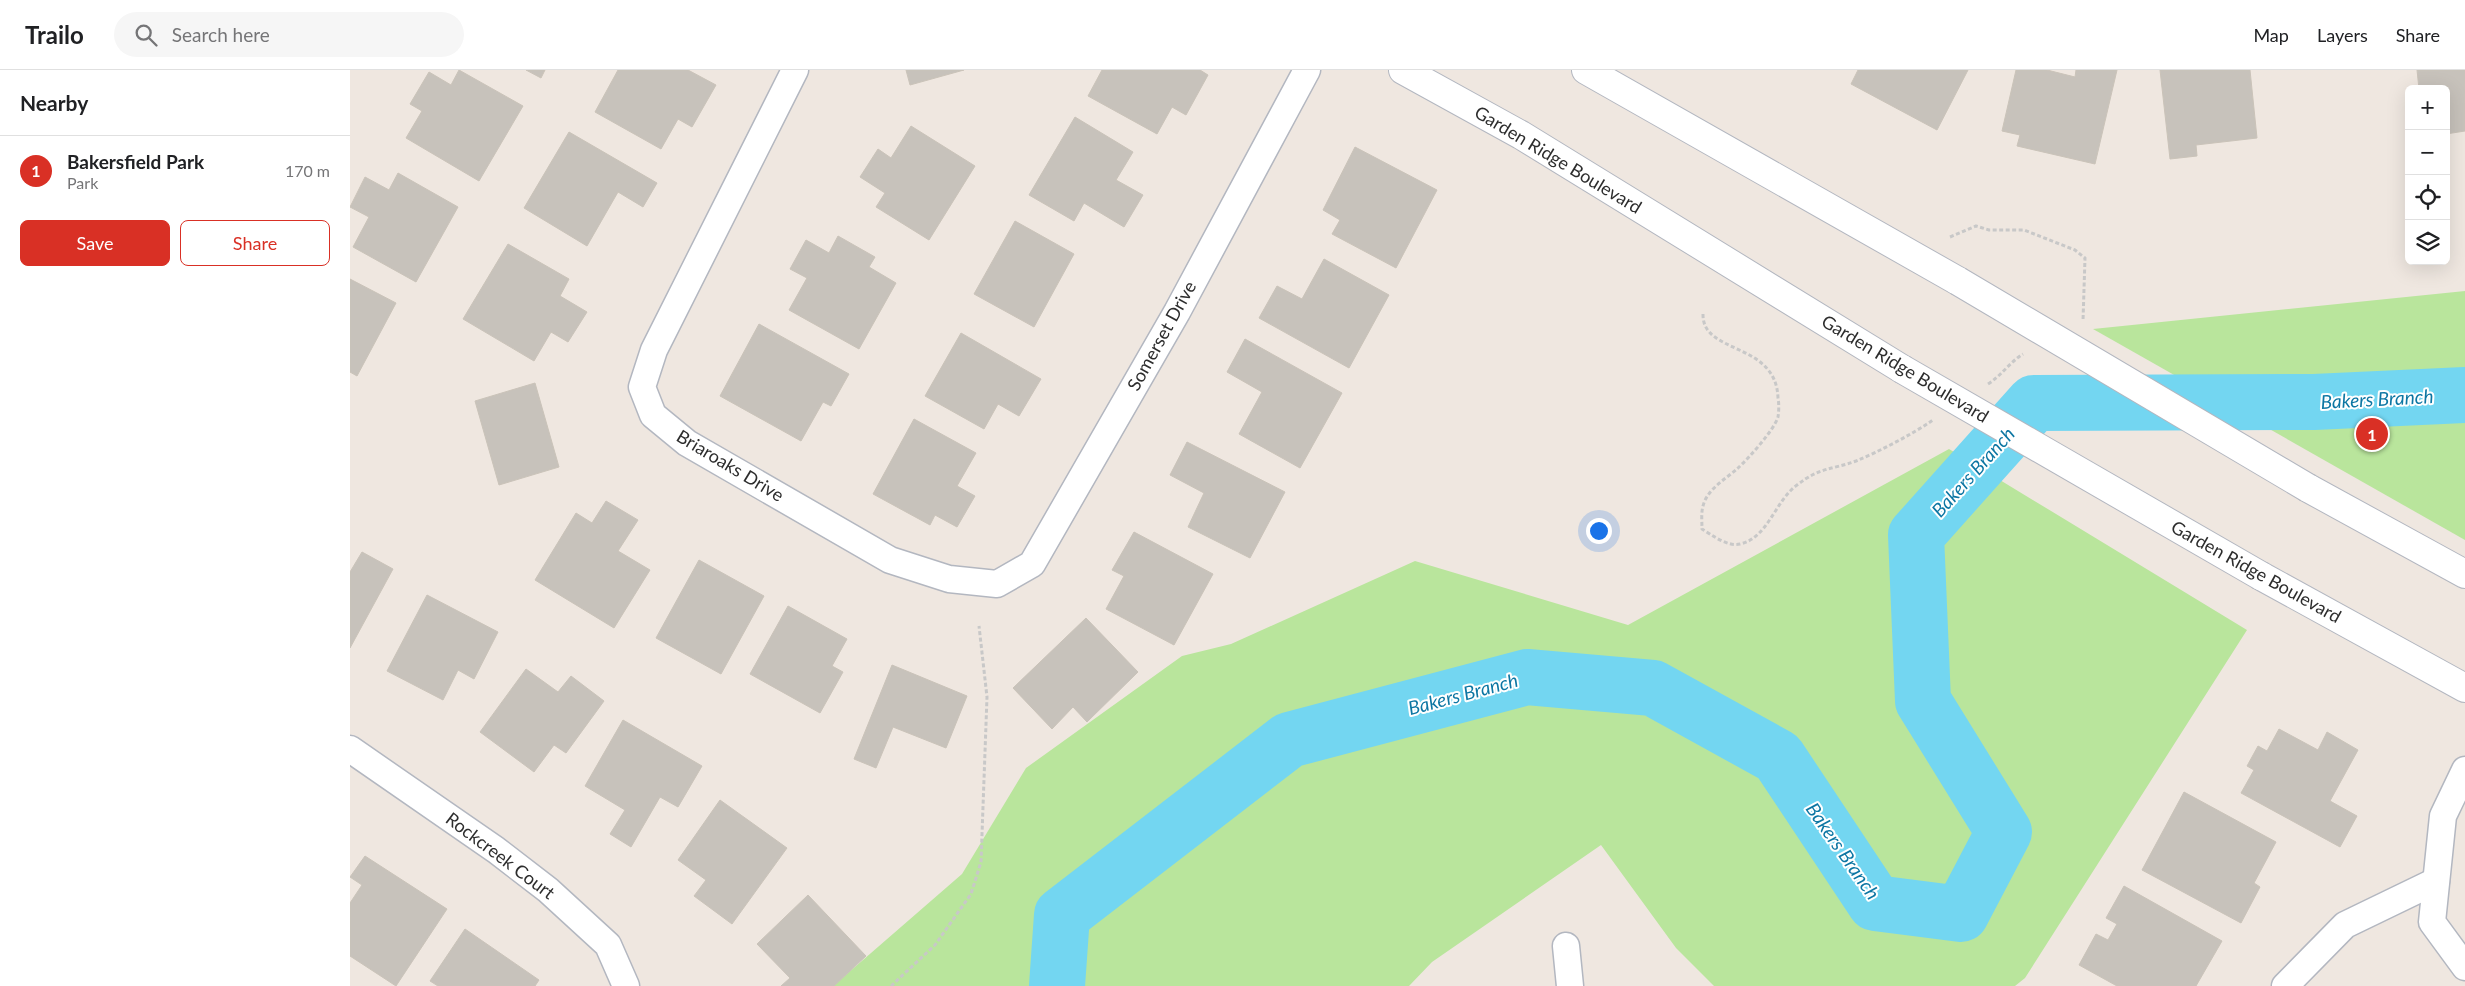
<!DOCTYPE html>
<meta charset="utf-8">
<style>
body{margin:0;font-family:Lato,sans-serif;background:#f6f6f6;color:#202124}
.controls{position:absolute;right:15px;top:15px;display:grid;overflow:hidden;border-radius:8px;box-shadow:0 5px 20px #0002}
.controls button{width:45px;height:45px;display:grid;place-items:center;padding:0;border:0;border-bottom:1px solid #e0e0e0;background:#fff;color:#202124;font:25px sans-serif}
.you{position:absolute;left:1248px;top:460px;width:18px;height:18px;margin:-12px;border:4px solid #fff;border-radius:50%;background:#1a73e8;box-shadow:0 0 0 8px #1a73e833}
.badge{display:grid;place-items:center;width:32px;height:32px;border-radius:50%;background:#d93025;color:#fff;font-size:16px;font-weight:700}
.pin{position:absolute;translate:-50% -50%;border:2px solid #fff;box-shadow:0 1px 5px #0006}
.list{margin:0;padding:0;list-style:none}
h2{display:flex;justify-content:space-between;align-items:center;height:65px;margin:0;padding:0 20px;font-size:21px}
h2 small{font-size:16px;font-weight:400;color:#757577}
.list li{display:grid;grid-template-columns:32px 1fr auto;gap:15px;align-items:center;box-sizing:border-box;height:70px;padding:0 20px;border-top:1px solid #e0e0e0}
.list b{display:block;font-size:19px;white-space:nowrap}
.list p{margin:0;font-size:16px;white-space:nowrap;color:#757577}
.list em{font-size:16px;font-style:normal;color:#757577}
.actions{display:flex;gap:10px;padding:15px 20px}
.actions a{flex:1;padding:11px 0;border:1px solid #d93025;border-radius:8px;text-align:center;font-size:18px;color:#d93025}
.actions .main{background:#d93025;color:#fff}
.icon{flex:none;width:28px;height:28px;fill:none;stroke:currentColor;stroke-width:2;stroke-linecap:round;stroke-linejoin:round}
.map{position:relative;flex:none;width:2115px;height:916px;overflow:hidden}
header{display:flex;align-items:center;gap:30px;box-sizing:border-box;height:70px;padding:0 25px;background:#fff;border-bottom:1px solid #e0e0e0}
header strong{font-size:24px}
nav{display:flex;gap:28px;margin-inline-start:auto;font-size:18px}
.search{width:350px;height:45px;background:#f6f6f6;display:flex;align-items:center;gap:12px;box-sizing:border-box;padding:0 18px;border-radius:28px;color:#757577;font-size:19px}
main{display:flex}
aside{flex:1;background:#fff}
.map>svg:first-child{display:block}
.green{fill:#b9e59c}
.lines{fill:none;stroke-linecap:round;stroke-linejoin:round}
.river{stroke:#73d6f1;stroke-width:56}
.building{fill:#c7c2bb;stroke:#cac3b9}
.minor-casing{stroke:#b3b7c0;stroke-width:29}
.secondary-casing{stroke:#b3b7c0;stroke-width:30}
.path{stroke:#c8c8c8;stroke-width:3;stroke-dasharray:4 2.5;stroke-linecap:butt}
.minor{stroke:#fff;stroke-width:26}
.secondary{stroke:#fff;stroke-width:28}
.secondary-bridge-casing{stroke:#b3b7c0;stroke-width:30;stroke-linecap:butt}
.secondary-bridge{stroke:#fff;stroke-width:28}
.labels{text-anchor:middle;stroke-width:4;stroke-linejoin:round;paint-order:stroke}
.street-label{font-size:18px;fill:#2d2d2d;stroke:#fff}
.water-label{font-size:19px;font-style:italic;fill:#0c76a3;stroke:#fff}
</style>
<header>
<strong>Trailo</strong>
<div class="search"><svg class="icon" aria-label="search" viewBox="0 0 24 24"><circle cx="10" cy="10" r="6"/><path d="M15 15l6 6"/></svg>Search here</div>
<nav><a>Map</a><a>Layers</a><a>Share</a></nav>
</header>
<main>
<aside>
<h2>Nearby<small></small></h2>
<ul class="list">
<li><span class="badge">1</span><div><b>Bakersfield Park</b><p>Park</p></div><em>170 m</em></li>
</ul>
<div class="actions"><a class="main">Save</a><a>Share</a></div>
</aside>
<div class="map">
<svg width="2115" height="916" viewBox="0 0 2115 916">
<rect width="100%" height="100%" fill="#efe7e0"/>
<!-- green -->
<g class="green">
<polygon points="2115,221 2115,470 1743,259"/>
<polygon points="1599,379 1897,560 1675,908 1665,916 1364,916 1326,878 1251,775 1082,892 1059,916 483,916 612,804 676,698 832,586 881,574 1065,491 1278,555"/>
</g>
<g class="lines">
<!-- river -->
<polyline class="river" points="707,916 712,845 939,670 1177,607 1303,618 1428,687 1525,833 1611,844 1654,762 1573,631 1566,465 1684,333 1964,332 2115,325"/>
</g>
<!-- building -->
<g class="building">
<polygon points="109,0 173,36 129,111 56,68 72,41 60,34 79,2 101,15"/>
<polygon points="176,0 195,0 191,8"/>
<polygon points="268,0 338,0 366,15 342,57 328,49 311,79 245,42"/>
<polygon points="556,0 614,0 560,15"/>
<polygon points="752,0 850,0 858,5 836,45 822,37 807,64 738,26"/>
<polygon points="1508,0 1618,0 1587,60 1501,14"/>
<polygon points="1666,0 1697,0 1725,7 1726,0 1767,0 1745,94 1667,76 1670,65 1652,61"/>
<polygon points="1810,0 1900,0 1907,68 1846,75 1847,86 1820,89"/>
<polygon points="2067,0 2115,0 2115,61 2096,64 2096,19 2069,19"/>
<polygon points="725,47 783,82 766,110 793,125 774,157 734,133 724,151 679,125"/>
<polygon points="561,56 625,96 579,170 526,137 535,123 510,107 528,79 541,88"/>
<polygon points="219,62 307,113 293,137 268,122 237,176 174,138"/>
<polygon points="1005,77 1087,120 1046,198 982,164 990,150 973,140"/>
<polygon points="48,103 108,137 66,212 3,177 19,147 0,137 15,107 39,120"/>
<polygon points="665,151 724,184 684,257 624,224"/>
<polygon points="488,166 525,187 519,197 546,213 509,279 439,240 457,208 440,199 456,170 479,183"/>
<polygon points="158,174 219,209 210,226 237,242 218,272 201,262 184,291 113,249"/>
<polygon points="974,189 1039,225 999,298 909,248 927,216 952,229"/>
<polygon points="0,209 46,233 7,306 0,302"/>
<polygon points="409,254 499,304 481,336 473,332 451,371 370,326"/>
<polygon points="611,263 691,309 669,346 648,334 634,359 575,326"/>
<polygon points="895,269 992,323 950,398 889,364 912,322 877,302"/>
<polygon points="185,313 209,397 149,415 125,331"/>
<polygon points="564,349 626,383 607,416 625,426 607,457 585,445 580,455 523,424"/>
<polygon points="837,372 935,422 900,488 838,457 854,423 820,405"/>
<polygon points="256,431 288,450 268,481 300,500 264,558 185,510 226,443 242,453"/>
<polygon points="784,462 863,504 824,575 756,539 774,506 762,500"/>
<polygon points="12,482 43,499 0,578 0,502"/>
<polygon points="349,490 414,526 371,604 306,568"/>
<polygon points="77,525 148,562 124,609 108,600 93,630 37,601"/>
<polygon points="438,536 497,569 482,596 493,602 470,643 400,604"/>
<polygon points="736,548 788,602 737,652 723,637 702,659 663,618"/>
<polygon points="542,595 617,626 596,678 543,657 526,698 504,689"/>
<polygon points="176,599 208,622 221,606 254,631 216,683 204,675 184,702 130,662"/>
<polygon points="273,650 352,696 328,737 310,727 281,777 260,764 275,740 235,716"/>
<polygon points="1929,659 1968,680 1977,662 2008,680 1980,731 2007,746 1990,777 1891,723 1904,700 1897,696 1908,676 1917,681"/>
<polygon points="1834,722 1926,772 1904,813 1910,817 1891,853 1792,800"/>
<polygon points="370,730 437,778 382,854 344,826 356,810 328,790"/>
<polygon points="15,786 97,839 46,916 0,886 0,833 12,815 0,807"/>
<polygon points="1774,816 1872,871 1846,916 1767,916 1729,895 1746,864 1758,870 1767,854 1756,848"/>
<polygon points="458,825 516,886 484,916 431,916 440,908 407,874"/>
<polygon points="115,859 189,910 185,916 88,916 80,911"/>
</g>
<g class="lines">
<defs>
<g id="minor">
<polyline points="445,0 304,280 292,317 303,345 337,373 540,490 599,509 647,514 682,494 827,242 957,0"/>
<polyline points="0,679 146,780 198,820 258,875 276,916"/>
<polyline points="2115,700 2093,746 2082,852 2115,897"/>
<polyline points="1216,876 1220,916"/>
<polyline points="1935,916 1995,855 2086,811"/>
</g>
<g id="secondary">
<polyline points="1053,0 1171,65 1552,299"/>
<polyline points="1236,0 1608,211"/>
<polyline points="1958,418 2115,504"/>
<polyline points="1911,506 2115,618"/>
</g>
</defs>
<!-- minor casing -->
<use href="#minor" class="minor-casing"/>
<!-- secondary casing -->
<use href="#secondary" class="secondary-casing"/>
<!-- path -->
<g class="path">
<polyline points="1600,167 1626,156 1639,160 1674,160 1725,180 1735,188 1733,251"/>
<path d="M1353,244c-1,41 73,27 75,84 1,5 1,13 0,19 -4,13 -29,41 -40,51 -12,11 -31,21 -35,38 -2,7 -1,16 -1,23 10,6 25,18 38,15 28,-6 35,-43 57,-59 23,-18 34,-15 59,-24 24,-10 55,-26 77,-41"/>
<path d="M1638,314c14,-9 22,-22 35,-30"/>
<polyline points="541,916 585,875 621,824 631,792 637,627 629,556"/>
</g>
<!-- minor -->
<use href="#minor" class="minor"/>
<!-- secondary -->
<use href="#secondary" class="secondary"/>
<defs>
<g id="secondary-bridge">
<polyline points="1608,211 1958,418"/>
<polyline points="1552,299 1911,506"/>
</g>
</defs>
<!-- secondary-bridge casing -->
<use href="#secondary-bridge" class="secondary-bridge-casing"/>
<!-- secondary-bridge -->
<use href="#secondary-bridge" class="secondary-bridge"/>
</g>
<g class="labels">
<!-- street labels -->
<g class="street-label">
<text transform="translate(1208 90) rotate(31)" y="6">Garden Ridge Boulevard</text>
<text transform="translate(812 266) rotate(-61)" y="6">Somerset Drive</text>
<text transform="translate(1555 299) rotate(31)" y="6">Garden Ridge Boulevard</text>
<text transform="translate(380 396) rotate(31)" y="6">Briaroaks Drive</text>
<text transform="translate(1906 502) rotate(29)" y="6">Garden Ridge Boulevard</text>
<text transform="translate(150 786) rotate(37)" y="6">Rockcreek Court</text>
</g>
<!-- water labels -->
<g class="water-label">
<text transform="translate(2027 329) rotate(-3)" y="7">Bakers Branch</text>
<text transform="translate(1623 402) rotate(-48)" y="7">Bakers Branch</text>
<text transform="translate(1113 624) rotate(-15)" y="7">Bakers Branch</text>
<text transform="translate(1493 781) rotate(55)" y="7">Bakers Branch</text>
</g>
</g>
</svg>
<div class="controls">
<button>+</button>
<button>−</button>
<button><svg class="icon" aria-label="locate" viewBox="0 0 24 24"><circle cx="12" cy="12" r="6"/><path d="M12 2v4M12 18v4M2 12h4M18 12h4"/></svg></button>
<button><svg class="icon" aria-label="layers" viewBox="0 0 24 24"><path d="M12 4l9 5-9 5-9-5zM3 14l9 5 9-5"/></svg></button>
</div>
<div class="you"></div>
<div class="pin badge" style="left:2022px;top:364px">1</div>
</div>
</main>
